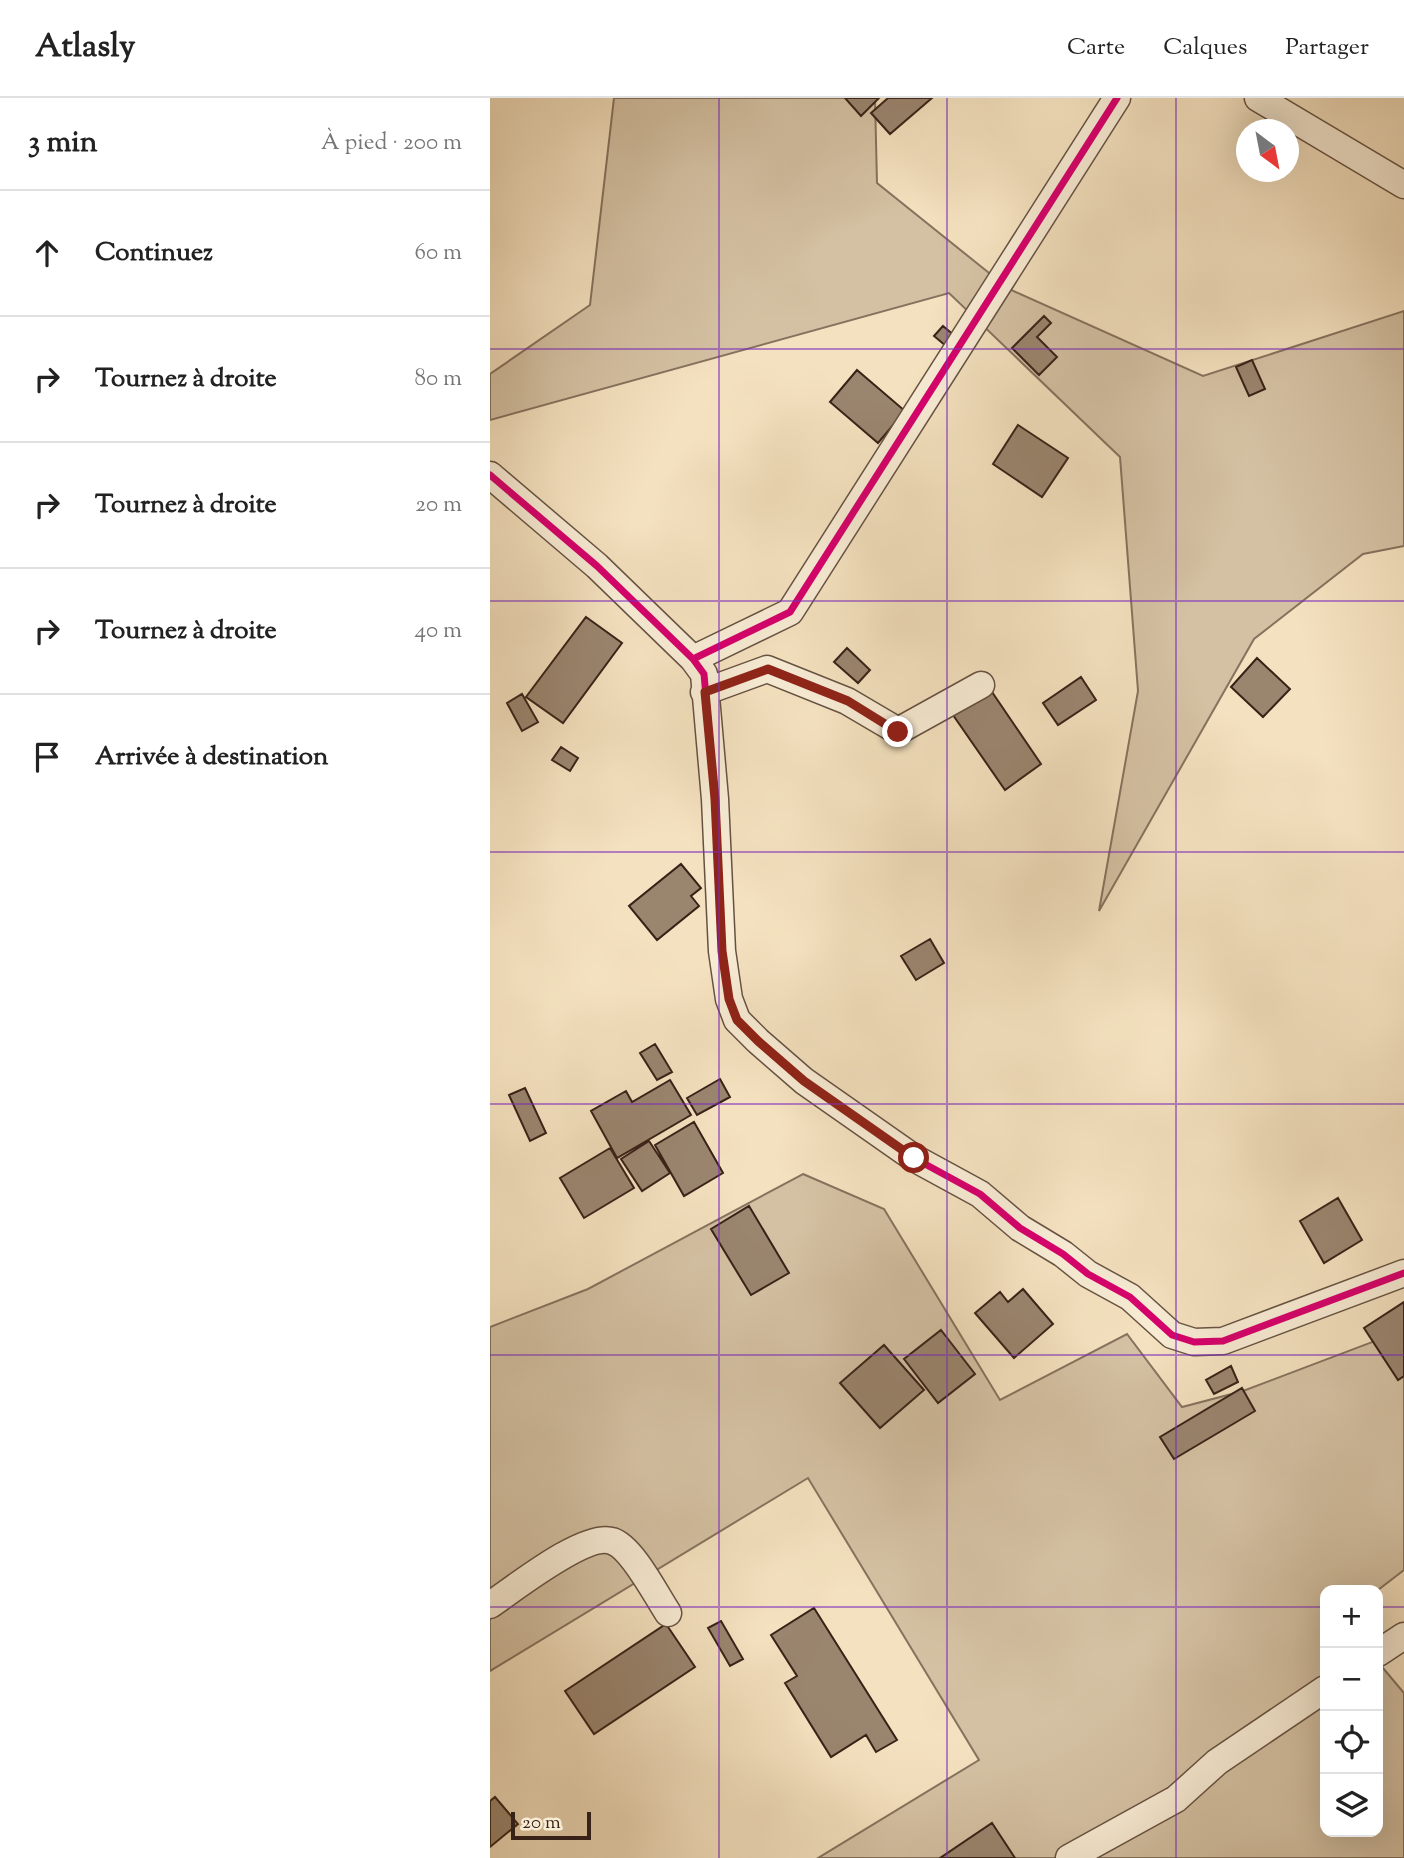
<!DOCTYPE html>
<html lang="fr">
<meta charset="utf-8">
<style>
:root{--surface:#fff;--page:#f2f2f2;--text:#222;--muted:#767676;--line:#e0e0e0}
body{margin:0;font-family:"Sorts Mill Goudy",serif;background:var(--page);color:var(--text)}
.controls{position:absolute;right:21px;bottom:21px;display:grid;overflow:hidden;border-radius:14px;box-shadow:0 7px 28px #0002}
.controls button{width:63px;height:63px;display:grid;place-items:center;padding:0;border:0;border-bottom:2px solid var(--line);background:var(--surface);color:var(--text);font:35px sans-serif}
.compass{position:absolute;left:746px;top:21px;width:63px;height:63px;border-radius:50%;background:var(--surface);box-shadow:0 7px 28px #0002;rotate:148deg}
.scale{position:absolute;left:21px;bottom:18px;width:80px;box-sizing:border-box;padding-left:7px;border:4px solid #382218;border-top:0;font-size:19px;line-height:24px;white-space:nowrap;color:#382218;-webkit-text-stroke:5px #f8ecd5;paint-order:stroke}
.stop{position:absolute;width:21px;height:21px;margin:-16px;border:5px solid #8f2418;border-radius:50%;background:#fff}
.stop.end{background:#8f2418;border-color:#fff;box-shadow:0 2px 7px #0008}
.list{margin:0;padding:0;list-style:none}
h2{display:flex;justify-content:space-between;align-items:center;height:91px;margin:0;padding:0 28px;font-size:30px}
h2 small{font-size:23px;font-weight:400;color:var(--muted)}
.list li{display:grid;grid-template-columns:46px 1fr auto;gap:21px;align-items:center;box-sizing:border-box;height:126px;padding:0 28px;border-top:2px solid var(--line)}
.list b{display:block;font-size:26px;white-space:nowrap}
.list em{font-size:23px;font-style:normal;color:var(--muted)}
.icon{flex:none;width:38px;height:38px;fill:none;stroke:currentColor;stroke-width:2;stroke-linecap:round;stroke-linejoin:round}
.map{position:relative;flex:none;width:914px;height:1760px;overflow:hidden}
header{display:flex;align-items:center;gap:42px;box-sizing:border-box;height:98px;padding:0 35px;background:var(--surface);border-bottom:2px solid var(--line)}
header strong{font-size:33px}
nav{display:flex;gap:38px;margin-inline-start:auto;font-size:24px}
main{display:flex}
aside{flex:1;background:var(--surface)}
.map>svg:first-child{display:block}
</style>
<header>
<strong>Atlasly</strong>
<nav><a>Carte</a><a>Calques</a><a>Partager</a></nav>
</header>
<main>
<aside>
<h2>3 min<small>À pied · 200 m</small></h2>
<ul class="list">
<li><svg class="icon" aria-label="ahead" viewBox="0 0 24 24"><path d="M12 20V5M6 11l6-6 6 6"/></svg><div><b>Continuez</b></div><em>60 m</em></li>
<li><svg class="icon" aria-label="right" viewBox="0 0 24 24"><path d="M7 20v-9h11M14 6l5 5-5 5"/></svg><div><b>Tournez à droite</b></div><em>80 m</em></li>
<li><svg class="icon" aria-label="right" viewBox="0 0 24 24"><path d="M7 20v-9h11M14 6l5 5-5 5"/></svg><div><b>Tournez à droite</b></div><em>20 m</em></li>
<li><svg class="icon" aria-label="right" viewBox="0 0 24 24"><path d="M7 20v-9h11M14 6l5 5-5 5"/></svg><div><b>Tournez à droite</b></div><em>40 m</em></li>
<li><svg class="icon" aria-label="arrive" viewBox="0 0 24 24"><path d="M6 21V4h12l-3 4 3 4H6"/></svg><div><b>Arrivée à destination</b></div></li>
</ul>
</aside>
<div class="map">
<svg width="914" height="1760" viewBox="0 0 914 1760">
<rect width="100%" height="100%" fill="#f4e1bf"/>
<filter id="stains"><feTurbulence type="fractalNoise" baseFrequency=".00286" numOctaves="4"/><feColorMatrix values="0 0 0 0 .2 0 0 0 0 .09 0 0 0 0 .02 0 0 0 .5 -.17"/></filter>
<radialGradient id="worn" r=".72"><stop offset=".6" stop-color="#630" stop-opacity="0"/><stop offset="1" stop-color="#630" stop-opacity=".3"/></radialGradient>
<path fill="#d4c1a3" stroke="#86725e" stroke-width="2" d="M124,0h261l2,85 132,106 194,87 201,-65v235l-41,8 -109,85 -155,272 39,-220 -18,-234 -171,-164 -459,127v-46l100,-69z
M313,1076l81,35 116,191 127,-66 55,73 61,-16 161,-61v240l-26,20h-53v242h53v-170l26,31v165h-586l161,-98 -171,-282 -318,193v-344l98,-38z"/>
<path fill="#9a856f" stroke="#382218" stroke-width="2" d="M355,0h34l-18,18z
M398,0h44l-42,36 -19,-21z
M554,218l7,7 -14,14 20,20 -18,18 -27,-27z
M453,228l18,15 -9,10 -18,-15z
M762,262l13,29 -16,7 -13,-29z
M367,272l48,41 -27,32 -48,-41z
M528,327l50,33 -26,39 -49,-33z
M96,519l36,26 -59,80 -37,-26z
M357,550l23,22 -12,13 -24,-21z
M767,560l33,31 -27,28 -32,-30z
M591,579l15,23 -38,25 -15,-22z
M500,591l51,75 -36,26 -52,-75z
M32,596l16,28 -16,9 -15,-28z
M71,649l17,11 -8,13 -18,-11z
M191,766l20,24 -10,8 8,10 -42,34 -28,-34z
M440,841l14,24 -28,17 -15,-24z
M165,946l17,28 -15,8 -17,-27z
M230,981l10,18 -33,18 -10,-17z
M180,982l21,35 -74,43 -26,-47 35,-20 6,11z
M35,990l21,45 -16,8 -21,-46z
M204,1024l29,51 -39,23 -29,-51z
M159,1043l21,32 -28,18 -21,-32z
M120,1050l24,40 -50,30 -24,-40z
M848,1100l24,42 -38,23 -24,-42z
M259,1108l40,67 -38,22 -40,-66z
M533,1191l30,35 -39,34 -39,-45 25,-21 8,10z
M914,1204v74l-6,4 -34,-52z
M451,1232l34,44 -37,29 -34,-44z
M394,1247l40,45 -44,38 -40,-45z
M741,1268l7,16 -24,12 -8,-14z
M752,1290l13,23 -81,48 -14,-22z
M324,1510l83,132 -21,12 -10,-17 -35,22 -46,-74 12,-7 -26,-41z
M231,1523l22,38 -13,7 -22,-38z
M176,1526l29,43 -101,67 -29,-43z
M5,1699l23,27 -28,23v-46z
M502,1725l23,35h-75z"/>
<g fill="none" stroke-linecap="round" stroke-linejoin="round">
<g stroke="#675242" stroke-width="29">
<path id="minor" d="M768,0l146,87
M0,377l107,91 96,93 11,15 11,125 7,152 7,48 8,21 21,21 46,40 110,77 66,36 40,34 43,26 25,20 42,23 42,38 22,7 29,-1 181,-68
M203,561l97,-47 327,-514
M214,594l63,-23 80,32 51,30 83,-46
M0,1507c24,-16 95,-73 122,-64 20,6 44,54 56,72
M888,1555l26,-17
M579,1760l107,-59 41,-37 108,-73"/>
</g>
<use href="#minor" stroke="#f8ecd5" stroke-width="26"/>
<g stroke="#f8ecd5" stroke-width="11">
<path id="cycleway" d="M0,377l107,91 96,93 11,15 11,125 7,152 7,48 8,21 21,21 46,40 110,77 66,36 40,34 43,26 25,20 42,23 42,38 22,7 29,-1 181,-68
M203,561l97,-47 327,-514"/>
</g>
<use href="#cycleway" stroke="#d6006c" stroke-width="7"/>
</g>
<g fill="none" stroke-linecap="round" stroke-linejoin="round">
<path stroke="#8f2418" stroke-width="9" d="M408,634l-50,-31 -80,-32 -63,23 10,107 7,152 7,48 8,21 21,21 46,40 110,77"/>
</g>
<path fill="none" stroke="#7b2cbf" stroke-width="2" stroke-opacity="0.55" d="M229,0v1760M457,0v1760M686,0v1760M0,251h914M0,503h914M0,754h914M0,1006h914M0,1257h914M0,1509h835M888,1509h26"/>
<rect width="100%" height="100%" filter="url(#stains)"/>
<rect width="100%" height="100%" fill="url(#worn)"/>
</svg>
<div class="controls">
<button>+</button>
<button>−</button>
<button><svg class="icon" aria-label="locate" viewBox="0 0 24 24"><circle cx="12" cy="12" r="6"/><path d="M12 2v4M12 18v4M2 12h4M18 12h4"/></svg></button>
<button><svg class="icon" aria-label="layers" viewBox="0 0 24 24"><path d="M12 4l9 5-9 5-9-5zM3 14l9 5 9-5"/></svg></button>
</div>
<svg class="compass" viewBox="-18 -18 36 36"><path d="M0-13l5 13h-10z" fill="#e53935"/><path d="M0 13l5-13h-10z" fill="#767676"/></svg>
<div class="scale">20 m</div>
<div class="stop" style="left:424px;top:1060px"></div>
<div class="stop end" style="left:408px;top:634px"></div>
</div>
</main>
